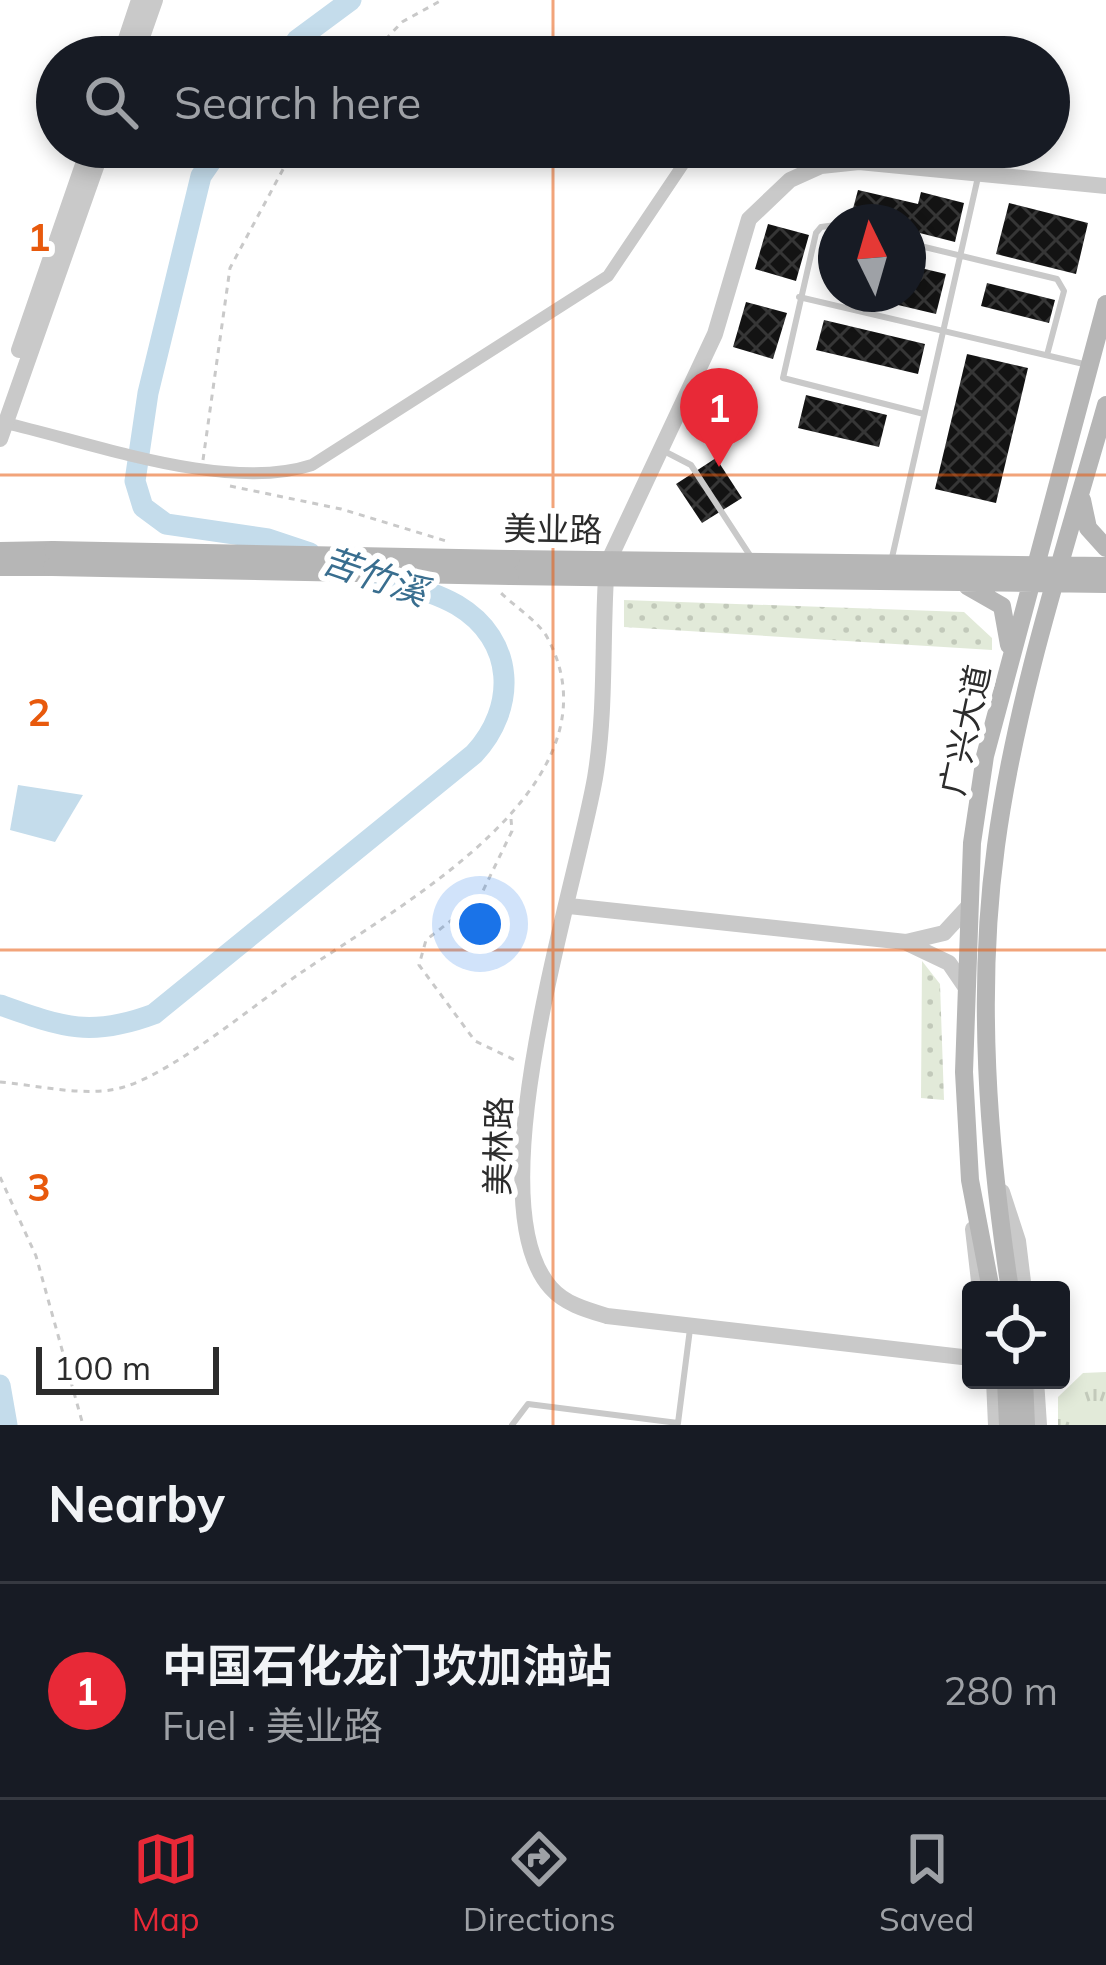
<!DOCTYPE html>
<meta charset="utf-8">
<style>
:root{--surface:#171b24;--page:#20242c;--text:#f1f3f6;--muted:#9ea1a6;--line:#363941;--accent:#e82937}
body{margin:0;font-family:Mulish,"Noto Sans SC",sans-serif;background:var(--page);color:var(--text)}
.controls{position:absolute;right:36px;bottom:36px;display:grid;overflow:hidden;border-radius:12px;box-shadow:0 6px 18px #0003}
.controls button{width:108px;height:108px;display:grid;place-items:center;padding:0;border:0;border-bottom:3px solid var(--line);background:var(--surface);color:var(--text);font:60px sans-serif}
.compass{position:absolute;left:818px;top:204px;width:108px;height:108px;border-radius:50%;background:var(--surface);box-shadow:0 6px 18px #0003;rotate:355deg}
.scale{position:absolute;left:36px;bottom:30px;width:183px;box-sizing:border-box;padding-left:12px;border:6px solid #2c2c2c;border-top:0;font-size:33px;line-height:42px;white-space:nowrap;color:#2c2c2c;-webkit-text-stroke:9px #fff;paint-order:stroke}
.you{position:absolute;left:480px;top:924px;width:42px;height:42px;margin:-30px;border:9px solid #fff;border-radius:50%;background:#1a73e8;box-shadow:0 0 0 18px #1a73e833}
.badge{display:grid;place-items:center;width:78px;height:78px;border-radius:50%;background:var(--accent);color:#fff;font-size:39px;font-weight:700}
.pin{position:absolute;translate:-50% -99px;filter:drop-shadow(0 3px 6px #0008)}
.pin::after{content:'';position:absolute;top:63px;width:42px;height:36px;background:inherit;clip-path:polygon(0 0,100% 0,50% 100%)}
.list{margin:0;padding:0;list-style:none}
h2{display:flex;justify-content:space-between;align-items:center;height:156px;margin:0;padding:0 48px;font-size:51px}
h2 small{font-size:39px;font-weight:400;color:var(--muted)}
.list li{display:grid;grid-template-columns:78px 1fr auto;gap:36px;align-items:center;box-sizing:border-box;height:216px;padding:0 48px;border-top:3px solid var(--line)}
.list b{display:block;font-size:45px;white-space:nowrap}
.list p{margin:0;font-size:39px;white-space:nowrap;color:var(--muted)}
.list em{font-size:39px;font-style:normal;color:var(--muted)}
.icon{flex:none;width:66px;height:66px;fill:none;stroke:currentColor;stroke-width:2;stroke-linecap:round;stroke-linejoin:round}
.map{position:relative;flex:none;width:1106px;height:1425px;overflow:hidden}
.search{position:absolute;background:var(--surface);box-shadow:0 6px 18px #0003;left:36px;right:36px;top:36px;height:132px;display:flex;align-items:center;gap:30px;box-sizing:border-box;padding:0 42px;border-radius:66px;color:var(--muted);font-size:45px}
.sheet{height:372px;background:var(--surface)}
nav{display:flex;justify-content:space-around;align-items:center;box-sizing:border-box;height:168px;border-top:3px solid var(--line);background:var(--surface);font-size:33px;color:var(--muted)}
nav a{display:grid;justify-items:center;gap:6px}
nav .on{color:var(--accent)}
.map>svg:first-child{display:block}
</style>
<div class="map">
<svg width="1106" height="1425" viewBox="0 0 1106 1425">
<defs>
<pattern id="grass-dots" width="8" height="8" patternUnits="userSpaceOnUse" patternTransform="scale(3)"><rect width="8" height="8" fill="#e2ead9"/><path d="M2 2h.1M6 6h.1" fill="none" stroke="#c2c9ba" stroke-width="1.8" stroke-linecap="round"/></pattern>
<pattern id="park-tufts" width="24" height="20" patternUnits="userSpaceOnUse" patternTransform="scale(3)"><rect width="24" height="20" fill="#e2ead9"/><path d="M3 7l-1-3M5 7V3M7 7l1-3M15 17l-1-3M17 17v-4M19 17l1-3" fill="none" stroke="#c2c9ba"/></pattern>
<pattern id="building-cross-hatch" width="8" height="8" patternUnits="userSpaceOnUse" patternTransform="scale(3)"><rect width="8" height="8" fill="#131313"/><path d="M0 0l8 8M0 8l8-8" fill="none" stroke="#363636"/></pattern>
</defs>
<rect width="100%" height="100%" fill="#fff"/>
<path fill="url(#grass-dots)" d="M624,600l340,12 28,26v12l-368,-23z
M922,961l18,23 4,116 -23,-2z"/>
<path fill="url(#park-tufts)" d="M1106,1372v53h-48v-28l25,-24z"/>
<path fill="#c4dceb" d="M18,785l65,10 -28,47 -45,-12z"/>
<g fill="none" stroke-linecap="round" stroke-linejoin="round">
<path stroke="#c4dceb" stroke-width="21" d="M285,57l12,-17 54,-40
M221,147l-20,29 -53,217 -13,88 8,26 23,17 102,15 42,14
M0,1005c62,22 90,33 154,9l320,-260c43,-46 42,-114 -17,-149 -26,-15 -61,-22 -89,-32
M0,1385l7,40"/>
</g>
<path fill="url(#building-cross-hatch)" d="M858,190l60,14 3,-12 43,11 -9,39 -47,-12v-8l-57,-6z
M1009,203l79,20 -12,51 -80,-20z
M768,224l41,11 -13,46 -41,-12z
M908,265l38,9 -10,40 -76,-18 48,-2z
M987,283l68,17 -6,23 -68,-17z
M746,302l41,11 -14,46 -40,-12z
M824,320l101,24 -7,30 -102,-24z
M967,354l61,14 -32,135 -61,-14z
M806,395l81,20 -8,32 -81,-19z
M716,458l26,40 -40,25 -26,-39z"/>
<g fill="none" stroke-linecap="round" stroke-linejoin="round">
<path stroke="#c9c9c9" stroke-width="3" stroke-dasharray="6 6" stroke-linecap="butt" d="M369,57l33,-35 40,-22
M203,460l27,-192 65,-121
M230,486l111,23 105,32
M511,819l1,12 -33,68 -53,41 -7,25 56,76 44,21
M0,1082c37,3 91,17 127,4 51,-17 128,-82 175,-114 95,-65 325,-188 245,-335 -9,-16 -33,-31 -46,-44
M0,1177l36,79 47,169"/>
<path stroke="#c9c9c9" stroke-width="6" d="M836,225l-15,2 -5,6 -33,145 141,36
M908,243l149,36 7,12 -17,64
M799,297l289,68
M662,450l29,15 60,92
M891,562l87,-385
M678,1423l12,-94
M512,1425l16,-21 150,19"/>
<path stroke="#c9c9c9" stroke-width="12" d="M5,423c88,20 222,70 307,42l296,-189 76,-113 3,-16"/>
<path stroke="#c9c9c9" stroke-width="16" d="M120,57l19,-57
M135,57l20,-57
M19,350l70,-203
M0,439l103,-292
M609,560l106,-226 34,-115 41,-39 31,-14 38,-4 247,24
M606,577c-4,67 0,135 -11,201 -19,109 -122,423 -44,510 14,16 36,22 56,28l364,42
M569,906l337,36 38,-9 23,-25
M907,943l42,20 15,22
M1002,1192l16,49 6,49
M973,1229l7,61
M994,1380l2,45
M1036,1380l3,45"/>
<path stroke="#b6b6b6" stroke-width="18" d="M1082,500l6,28 18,20
M0,551l53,-1
M511,559l595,7
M0,567h52
M510,576l596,8
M967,586l35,20 7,39
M991,1290l-21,-110 -6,-108 8,-229 13,-87 121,-452
M1010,1290c-22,-145 -34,-298 -14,-444 20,-149 69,-297 110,-441
M1006,1380l2,45
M1024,1380l2,45"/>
<path stroke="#b6b6b6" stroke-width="18" d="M53,550l458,9
M52,567l458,9"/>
</g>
<path fill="none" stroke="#e8590c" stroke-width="3" stroke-opacity="0.55" d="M553,0v57M553,147v1278M0,475h1106M0,950h1106"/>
<g text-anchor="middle" stroke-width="12" stroke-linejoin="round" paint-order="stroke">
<g font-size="33" fill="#2c2c2c" stroke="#fff">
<text transform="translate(553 529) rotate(1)" y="12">美业路</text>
<text transform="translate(965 730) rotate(-78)" y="12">广兴大道</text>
<text transform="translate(498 1146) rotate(-89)" y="12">美林路</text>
</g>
<g font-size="36" font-style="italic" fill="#396e8f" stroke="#fff">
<text transform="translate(375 576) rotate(19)" y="13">苦竹溪</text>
</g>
</g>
<g font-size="39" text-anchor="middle" font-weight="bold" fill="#e8590c" stroke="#fff" stroke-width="12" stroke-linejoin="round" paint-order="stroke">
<text x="39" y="251">1</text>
<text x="39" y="726">2</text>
<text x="39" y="1201">3</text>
</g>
</svg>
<div class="controls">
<button><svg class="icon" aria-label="locate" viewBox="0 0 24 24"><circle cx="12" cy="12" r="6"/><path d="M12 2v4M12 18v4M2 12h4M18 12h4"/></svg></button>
</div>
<svg class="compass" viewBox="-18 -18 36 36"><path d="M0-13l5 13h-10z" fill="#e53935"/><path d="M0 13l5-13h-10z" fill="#9ea1a6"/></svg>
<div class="scale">100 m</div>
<div class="you"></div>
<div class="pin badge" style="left:719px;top:467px">1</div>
<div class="search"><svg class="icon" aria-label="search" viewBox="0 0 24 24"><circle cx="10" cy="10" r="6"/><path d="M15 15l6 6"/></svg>Search here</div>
</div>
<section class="sheet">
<h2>Nearby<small></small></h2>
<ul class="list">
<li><span class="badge">1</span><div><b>中国石化龙门坎加油站</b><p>Fuel · 美业路</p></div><em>280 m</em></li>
</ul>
</section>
<nav>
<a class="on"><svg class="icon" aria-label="map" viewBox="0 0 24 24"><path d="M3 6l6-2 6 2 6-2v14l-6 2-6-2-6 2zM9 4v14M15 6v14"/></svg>Map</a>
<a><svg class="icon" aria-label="directions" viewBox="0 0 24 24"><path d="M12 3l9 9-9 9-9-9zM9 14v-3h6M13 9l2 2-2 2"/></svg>Directions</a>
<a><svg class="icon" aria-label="saved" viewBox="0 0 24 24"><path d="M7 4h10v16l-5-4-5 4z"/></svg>Saved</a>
</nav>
